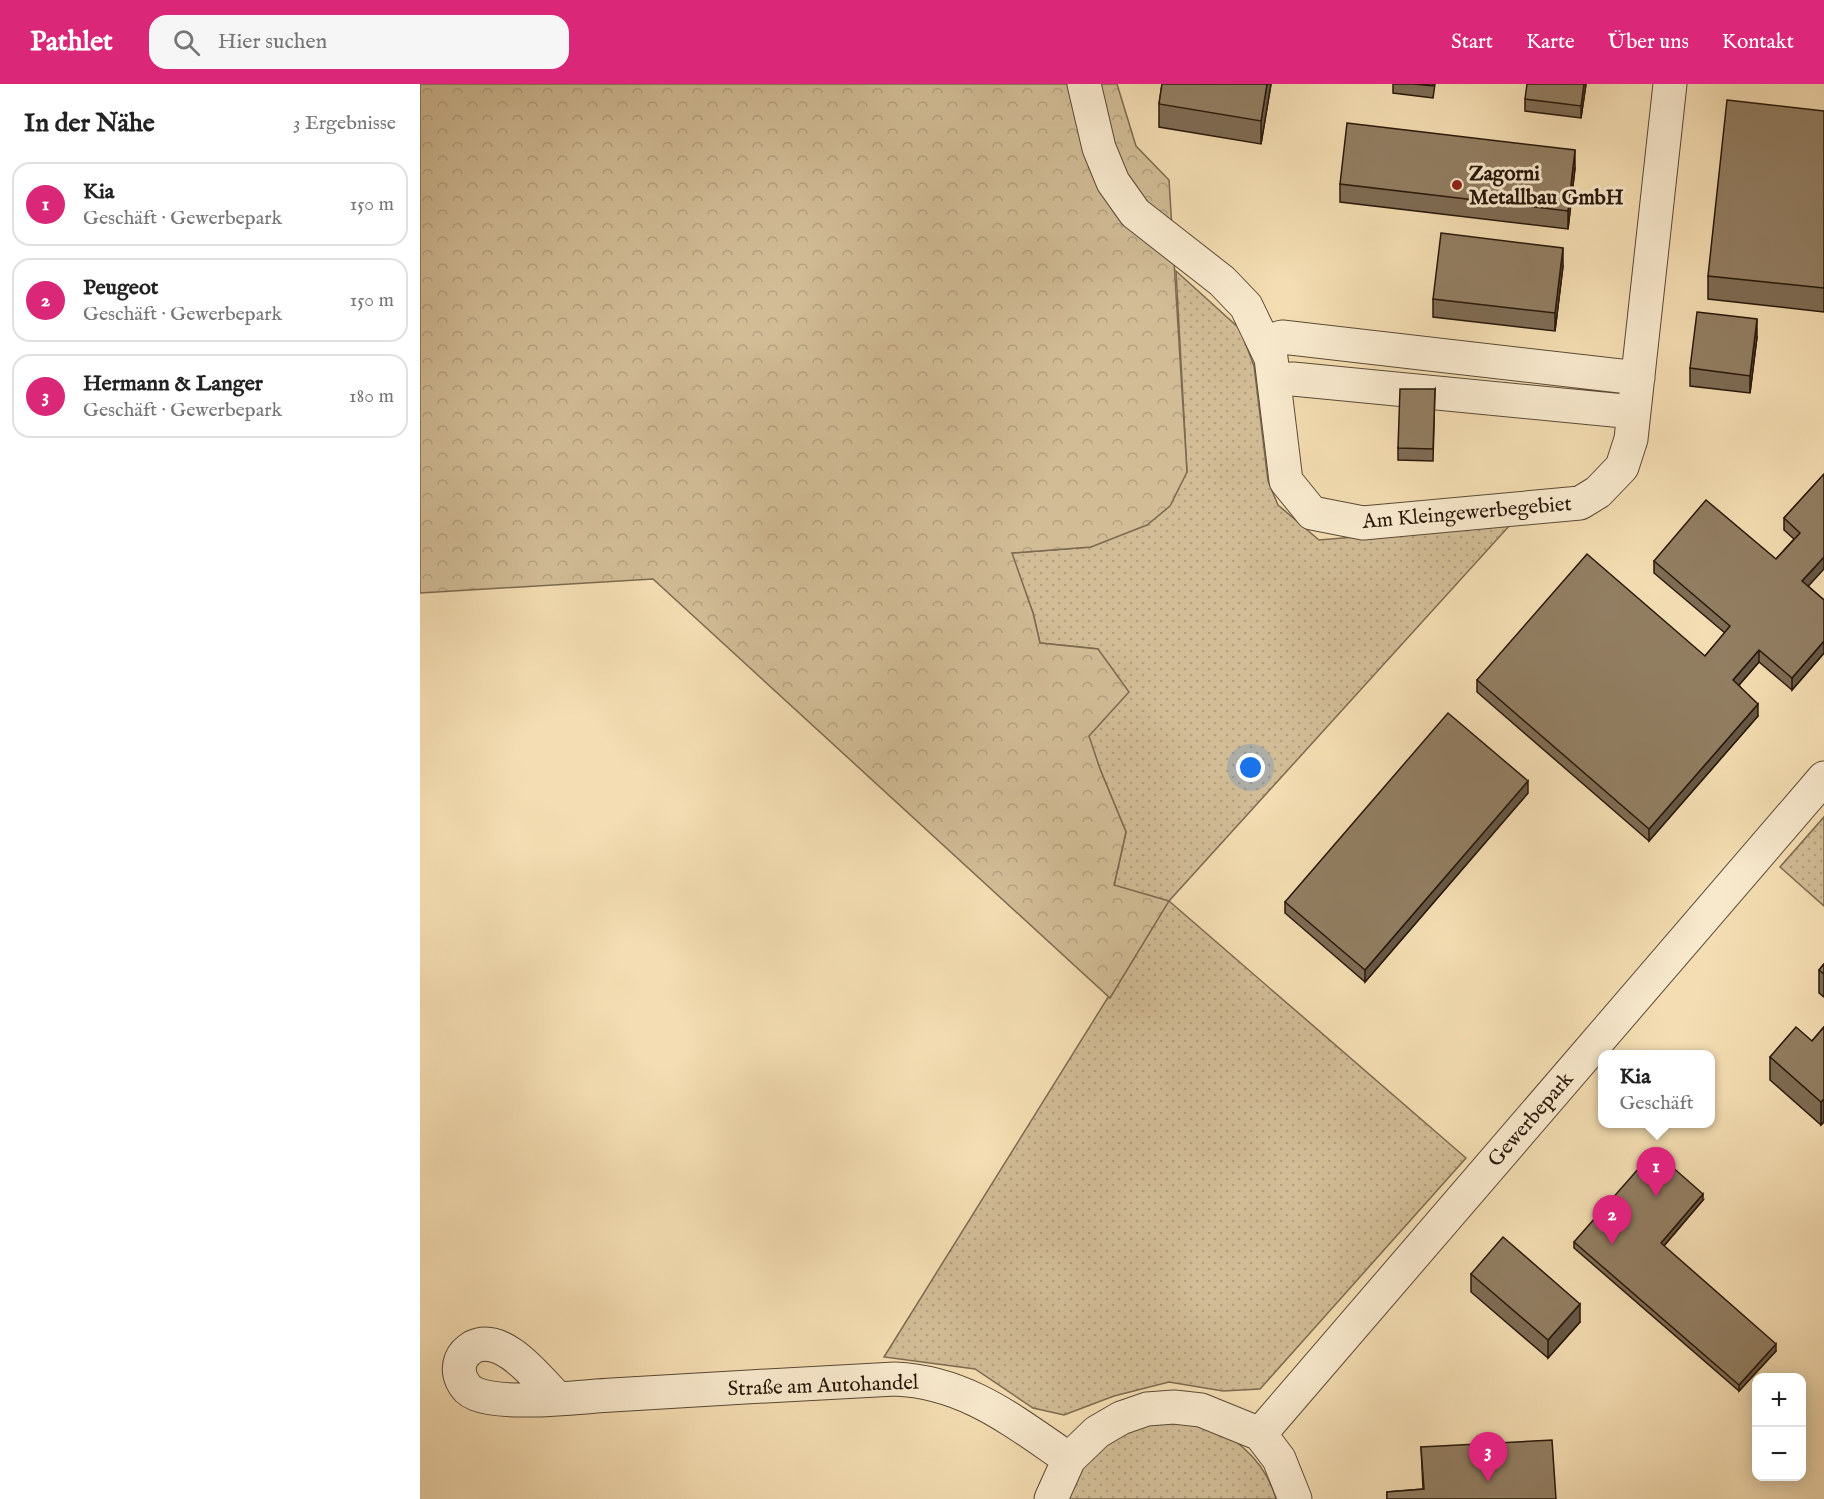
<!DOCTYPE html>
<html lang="de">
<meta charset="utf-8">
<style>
:root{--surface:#fff;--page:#f6f6f6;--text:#222;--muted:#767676;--line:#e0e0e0;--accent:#db2777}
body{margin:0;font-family:"IM FELL English",serif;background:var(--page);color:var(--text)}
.controls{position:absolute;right:18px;bottom:18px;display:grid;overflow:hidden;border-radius:12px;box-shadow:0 3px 15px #0003}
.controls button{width:54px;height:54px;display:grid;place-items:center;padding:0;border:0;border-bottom:2px solid var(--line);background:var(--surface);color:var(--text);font:30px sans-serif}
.you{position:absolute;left:831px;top:684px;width:21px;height:21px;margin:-15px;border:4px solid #fff;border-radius:50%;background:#1a73e8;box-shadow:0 0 0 9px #1a73e833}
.badge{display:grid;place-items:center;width:39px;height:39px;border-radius:50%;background:var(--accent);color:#fff;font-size:20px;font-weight:700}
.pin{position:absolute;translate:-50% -50px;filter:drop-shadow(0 2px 3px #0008)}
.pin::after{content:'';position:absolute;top:32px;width:21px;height:18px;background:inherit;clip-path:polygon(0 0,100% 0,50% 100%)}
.popup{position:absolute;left:1178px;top:966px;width:117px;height:78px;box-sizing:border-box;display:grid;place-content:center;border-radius:12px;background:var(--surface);filter:drop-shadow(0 2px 4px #0005);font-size:20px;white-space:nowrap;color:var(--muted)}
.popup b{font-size:22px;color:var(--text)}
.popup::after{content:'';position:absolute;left:50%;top:100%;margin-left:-12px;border:12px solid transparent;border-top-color:var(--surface)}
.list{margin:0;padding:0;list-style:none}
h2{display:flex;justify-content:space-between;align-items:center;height:78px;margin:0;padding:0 24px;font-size:26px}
h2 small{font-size:20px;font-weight:400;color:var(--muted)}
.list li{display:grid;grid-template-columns:39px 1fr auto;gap:18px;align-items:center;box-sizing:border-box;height:84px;margin:0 12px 12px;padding:0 12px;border:2px solid var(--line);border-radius:18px}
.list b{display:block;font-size:22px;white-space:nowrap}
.list p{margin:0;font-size:20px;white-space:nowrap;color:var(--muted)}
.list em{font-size:20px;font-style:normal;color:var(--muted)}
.icon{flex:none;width:33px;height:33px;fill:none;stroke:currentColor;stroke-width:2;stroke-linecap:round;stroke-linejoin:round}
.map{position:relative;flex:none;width:1404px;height:1415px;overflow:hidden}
header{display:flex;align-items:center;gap:36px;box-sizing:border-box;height:84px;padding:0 30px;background:var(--accent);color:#fff}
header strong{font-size:28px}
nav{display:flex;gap:33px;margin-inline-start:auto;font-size:21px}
.search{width:420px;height:54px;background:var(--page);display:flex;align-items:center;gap:15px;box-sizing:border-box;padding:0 21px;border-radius:18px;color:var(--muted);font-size:22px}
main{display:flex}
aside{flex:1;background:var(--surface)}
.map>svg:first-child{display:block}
</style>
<header>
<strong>Pathlet</strong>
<div class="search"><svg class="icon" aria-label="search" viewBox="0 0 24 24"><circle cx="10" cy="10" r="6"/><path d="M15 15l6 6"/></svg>Hier suchen</div>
<nav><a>Start</a><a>Karte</a><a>Über uns</a><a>Kontakt</a></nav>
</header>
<main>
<aside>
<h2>In der Nähe<small>3 Ergebnisse</small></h2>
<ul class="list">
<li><span class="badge">1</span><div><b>Kia</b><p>Geschäft · Gewerbepark</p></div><em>150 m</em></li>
<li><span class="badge">2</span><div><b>Peugeot</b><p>Geschäft · Gewerbepark</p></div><em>150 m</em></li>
<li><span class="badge">3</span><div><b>Hermann &amp; Langer</b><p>Geschäft · Gewerbepark</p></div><em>180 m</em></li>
</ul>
</aside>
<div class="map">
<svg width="1404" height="1415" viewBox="0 0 1404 1415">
<defs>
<pattern id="grass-dots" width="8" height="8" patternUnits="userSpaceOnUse" patternTransform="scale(1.5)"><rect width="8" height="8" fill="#d1bc96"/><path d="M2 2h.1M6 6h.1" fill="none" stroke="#b3a180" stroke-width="1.8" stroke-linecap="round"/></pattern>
<pattern id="forest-crowns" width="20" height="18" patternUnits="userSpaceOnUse" patternTransform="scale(1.5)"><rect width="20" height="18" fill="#d1bc96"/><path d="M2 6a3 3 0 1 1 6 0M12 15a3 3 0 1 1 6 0" fill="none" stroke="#b3a180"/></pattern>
</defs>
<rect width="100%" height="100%" fill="#f4ddb2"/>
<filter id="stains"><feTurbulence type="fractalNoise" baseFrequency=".00333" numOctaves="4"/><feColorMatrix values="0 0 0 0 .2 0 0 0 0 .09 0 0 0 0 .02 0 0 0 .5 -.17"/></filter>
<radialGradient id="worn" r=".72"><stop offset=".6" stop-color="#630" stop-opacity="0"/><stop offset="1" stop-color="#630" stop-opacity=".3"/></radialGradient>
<path fill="url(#grass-dots)" stroke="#7c6a50" stroke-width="1.5" d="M756,187l64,58 14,37 14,115 10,24 41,35 192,-16 -342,377 297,257 -206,231 -37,2 -54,-9 -55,14 -50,19 -31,-7 -58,-39 -91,-12 284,-456 -54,-15 12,-54 -26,-63 -12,-33 10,-87 -58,-6 -7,-30 -22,-60 80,-6 96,-75z
M1404,733v89l-44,-39z
M730,1337c12,0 25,-2 37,0 41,6 78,38 89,78h-211l21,-42 29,-23z"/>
<path fill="url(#forest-crowns)" stroke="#7c6a50" stroke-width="1.5" d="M0,0h697l19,62 33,34 18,292 -17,34 -23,19 -56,22 -79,6 21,60 7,30 58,6 31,43 -40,44 11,33 26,63 -12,53 55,16 -59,97 -457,-419 -233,14z"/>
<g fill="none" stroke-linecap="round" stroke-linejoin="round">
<g stroke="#5b4935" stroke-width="35">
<path id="minor" d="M664,0l15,64 14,34 22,31 87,68 24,25 25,52 15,123 26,32 51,10 217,-20 18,-11 24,-25 9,-28 39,-355
M844,258l18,-5 356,41
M854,296l19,-1 341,33
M137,1314c-19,-19 -54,-66 -84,-51 -5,3 -10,8 -12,13 -5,13 2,29 15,34 30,12 101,3 136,1 94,-6 189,-11 283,-16 71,3 118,42 174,80
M840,1350l564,-656
M631,1415l18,-40 28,-27 24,-14 26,-9 27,-2 27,3 59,24 19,25 16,40"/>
</g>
<use href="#minor" stroke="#f8e9cd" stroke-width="33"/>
</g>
<path fill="#7e6c54" stroke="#28180b" stroke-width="1.5" d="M742,0h109l-10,60 -102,-17v-23z
M973,0h42l-2,14 -40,-5z
M1166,0l-5,34 -56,-7v-12z
M1404,27v201l-116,-13v-23z
M1155,84l-7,61 -228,-27v-18z
M1143,182l-8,65 -122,-14v-18z
M1337,253l-7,56 -60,-7v-18z
M1015,305l-2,72 -35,-1v-12z
M1404,390l-16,112 16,14v53l-32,37 -33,-28 -20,23 19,31 -109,125 -172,-149v-12l228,-24 20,-23 -71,-60v-12l122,-2 18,-20 -10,-9v-12z
M1108,709l-163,189 -80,-69v-11z
M1404,880v33l-5,-4v-23z
M1404,943v95l-3,3 -51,-45v-23l42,-16z
M1283,1116l-39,46 112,105 -37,40 -165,-143v-6z
M1051,1190l109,48 -32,36 -77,-66z
M1001,1363l135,52h-169v-7l36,-3z"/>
<path fill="#665845" stroke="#28180b" stroke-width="1.5" d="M847,0h4l-10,60v-23z
M1164,0h2l-5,34v-12z
M1155,66v18l-7,61v-18z
M1143,164v18l-8,65v-18z
M1337,235v18l-7,56v-17z
M1404,473v12l-22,24v-12z
M1404,557v12l-32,37v-12z
M1339,566v12l-26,30v-12z
M1338,620v12l-109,125v-12z
M1108,697v12l-163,189v-12z
M1404,1015v23l-3,3v-23z
M1283,1110v6l-42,49v-6z
M1160,1220v18l-32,36v-18z
M1356,1260v7l-37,40v-6z"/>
<path fill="#927e62" stroke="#28180b" stroke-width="1.5" d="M742,0h105l-6,37 -102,-17z
M994,0h19v2z
M1107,0h57l-3,22 -56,-7z
M1307,16l97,11v177l-116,-12z
M927,39l228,27 -7,61 -228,-27z
M1021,149l122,15 -8,65 -122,-14z
M1277,228l60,7 -7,57 -60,-8z
M980,305h35l-2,60 -35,-1z
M1404,390v83l-22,24 22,19v41l-32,37 -33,-28 -26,30 25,24 -109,125 -172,-149 110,-126 118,102 25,-30 -76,-65 52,-61 70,59 24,-26 -16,-15z
M1028,629l80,68 -163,189 -80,-68z
M1404,880v10l-5,-4z
M1376,943l16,14 12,-14v72l-3,3 -51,-45z
M1234,1067l49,43 -42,49 115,101 -37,41 -165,-143z
M1083,1153l77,67 -32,36 -77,-66z
M1132,1356l4,59h-169v-7l37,-3 -3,-42z"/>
<circle fill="#8f2418" stroke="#f8e9cd" stroke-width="2" cx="1037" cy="101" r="6"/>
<g text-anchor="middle" stroke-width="6" stroke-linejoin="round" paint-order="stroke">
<g font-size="21" font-weight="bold" fill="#28180b" stroke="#f8e9cd" text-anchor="start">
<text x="1049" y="96">Zagorni<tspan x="1049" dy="24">Metallbau GmbH</tspan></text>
</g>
<g font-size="21" fill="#28180b" stroke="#f8e9cd">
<text transform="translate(1047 428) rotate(-5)" y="7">Am Kleingewerbegebiet</text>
<text transform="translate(1110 1035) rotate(-49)" y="7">Gewerbepark</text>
<text transform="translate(403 1301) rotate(-2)" y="7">Straße am Autohandel</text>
</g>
</g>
<rect width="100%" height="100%" filter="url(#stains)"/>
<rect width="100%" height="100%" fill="url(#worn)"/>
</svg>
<div class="controls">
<button>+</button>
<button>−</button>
</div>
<div class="you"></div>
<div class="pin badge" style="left:1236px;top:1113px">1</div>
<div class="popup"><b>Kia</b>Geschäft</div>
<div class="pin badge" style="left:1192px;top:1161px">2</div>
<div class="pin badge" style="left:1068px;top:1398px">3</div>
</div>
</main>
